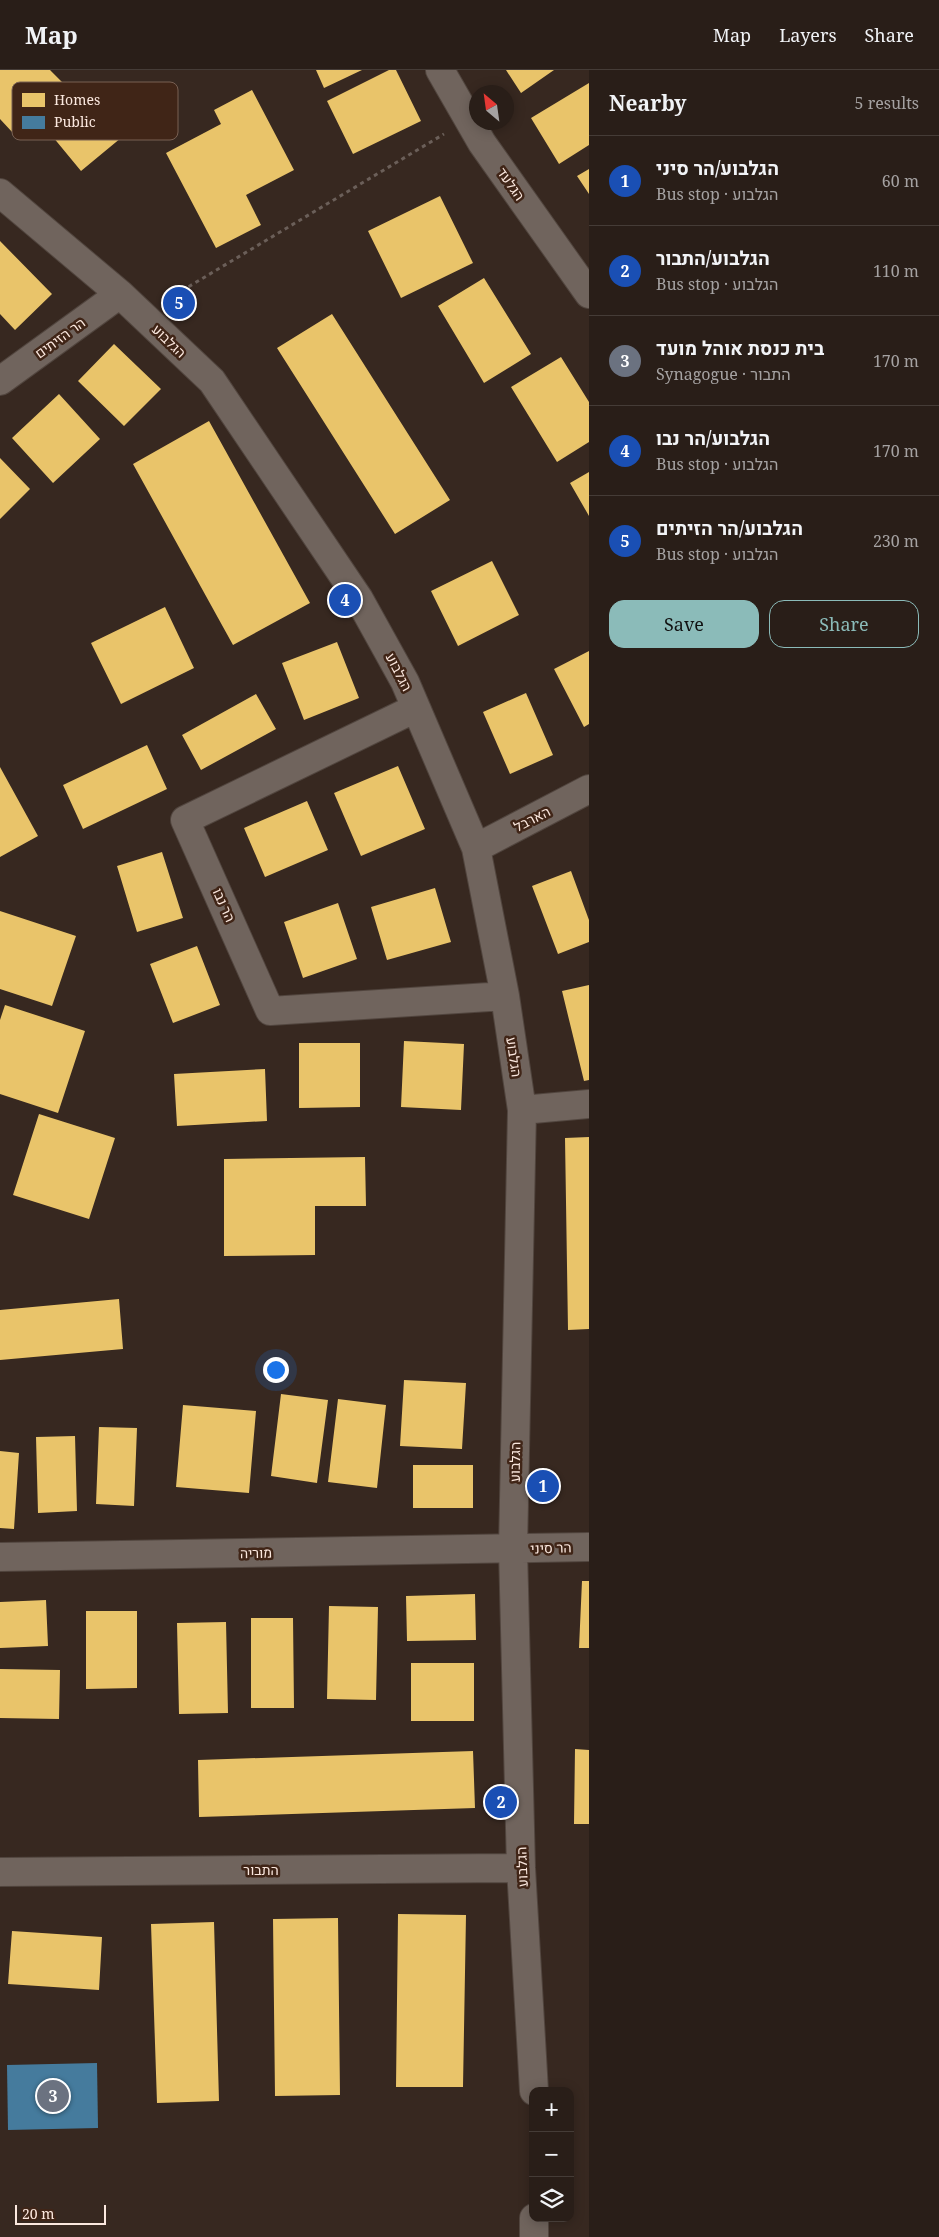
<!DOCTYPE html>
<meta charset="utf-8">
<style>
:root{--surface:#291e18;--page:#352b25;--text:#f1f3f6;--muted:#a5a2a2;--line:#453c37;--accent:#8bbbb9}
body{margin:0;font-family:"Noto Serif",Heebo,serif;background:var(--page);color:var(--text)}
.controls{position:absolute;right:15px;bottom:15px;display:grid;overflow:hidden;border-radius:10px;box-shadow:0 2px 12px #0003}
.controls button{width:45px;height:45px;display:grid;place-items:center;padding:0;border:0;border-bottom:1px solid var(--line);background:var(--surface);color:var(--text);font:25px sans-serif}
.compass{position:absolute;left:469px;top:15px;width:45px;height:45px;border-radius:50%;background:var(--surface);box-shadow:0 2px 12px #0003;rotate:331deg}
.scale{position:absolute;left:15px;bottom:12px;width:91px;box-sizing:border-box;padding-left:5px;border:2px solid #fbe8df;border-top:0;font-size:14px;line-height:18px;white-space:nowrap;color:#fbe8df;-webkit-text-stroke:4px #402517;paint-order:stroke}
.you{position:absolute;left:275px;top:1299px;width:18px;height:18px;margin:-12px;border:4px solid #fff;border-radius:50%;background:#1a73e8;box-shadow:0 0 0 8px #1a73e833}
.badge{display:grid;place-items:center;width:32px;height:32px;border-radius:50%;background:var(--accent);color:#fff;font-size:16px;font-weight:700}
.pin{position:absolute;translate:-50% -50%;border:2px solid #fff;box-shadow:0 1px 5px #0006}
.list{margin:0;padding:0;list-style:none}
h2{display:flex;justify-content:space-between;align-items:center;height:65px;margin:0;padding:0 20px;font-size:21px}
h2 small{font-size:16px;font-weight:400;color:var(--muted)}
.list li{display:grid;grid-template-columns:32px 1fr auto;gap:15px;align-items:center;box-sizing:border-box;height:90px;padding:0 20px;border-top:1px solid var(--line)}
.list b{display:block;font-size:19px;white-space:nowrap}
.list p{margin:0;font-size:16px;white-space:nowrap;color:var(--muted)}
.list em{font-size:16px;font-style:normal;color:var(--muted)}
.actions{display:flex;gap:10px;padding:15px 20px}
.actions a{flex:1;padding:11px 0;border:1px solid var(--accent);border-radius:15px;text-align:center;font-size:18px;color:var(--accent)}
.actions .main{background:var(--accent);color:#111}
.icon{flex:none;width:28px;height:28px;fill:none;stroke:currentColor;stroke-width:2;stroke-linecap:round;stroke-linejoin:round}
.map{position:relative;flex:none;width:589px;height:2167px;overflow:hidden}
header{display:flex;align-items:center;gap:30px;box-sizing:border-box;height:70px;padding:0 25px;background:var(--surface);border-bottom:1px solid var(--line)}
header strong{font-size:24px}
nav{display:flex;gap:28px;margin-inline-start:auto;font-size:18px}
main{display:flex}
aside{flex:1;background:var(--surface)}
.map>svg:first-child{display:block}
</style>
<header>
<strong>Map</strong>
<nav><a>Map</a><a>Layers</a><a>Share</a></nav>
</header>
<main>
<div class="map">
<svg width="589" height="2167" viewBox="0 0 589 2167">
<rect width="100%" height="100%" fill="#372820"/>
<path fill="#e9c46a" d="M0,0h50l14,14 -51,49 -13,-14z
M316,0h46l-38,18z
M389,0h7l25,51 -68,33 -26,-53z
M506,0h48l-33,23z
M589,13v62l-30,19 -28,-46z
M101,18l32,40 -52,43 -33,-40z
M252,20l42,80 -48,25 15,30 -45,23 -50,-95 55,-29 -7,-14z
M589,99v25l-12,-18z
M440,126l33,67 -72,35 -33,-67z
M0,171l52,53 -37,36 -15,-16z
M484,208l47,76 -47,29 -46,-77z
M332,244l118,186 -55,34 -118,-186z
M114,274l47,45 -37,37 -46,-45z
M561,287l28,45v40l-32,20 -46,-75z
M59,324l41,45 -47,44 -41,-45z
M209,351l101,182 -77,42 -100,-181z
M0,388l30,31 -30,30z
M589,402v44l-19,-33z
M492,491l27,54 -61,31 -27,-55z
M165,537l29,61 -73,36 -30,-61z
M337,572l22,56 -55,22 -22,-57z
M589,581v73l-5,3 -30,-58z
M526,623l27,62 -43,19 -27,-62z
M256,624l20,35 -75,41 -19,-35z
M147,675l20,44 -84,40 -20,-44z
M398,696l27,63 -64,27 -27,-63z
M0,697l38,69 -38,21z
M307,731l21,49 -63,27 -21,-49z
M162,782l21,66 -46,14 -20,-66z
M571,801l18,49v22l-31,12 -26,-68z
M435,818l16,54 -64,18 -16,-53z
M338,833l19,56 -54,19 -19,-56z
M0,841l76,25 -24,70 -52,-17z
M197,876l23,59 -47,18 -23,-59z
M589,915v95l-5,1 -22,-90z
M5,935l80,26 -27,82 -58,-19v-74z
M404,971l60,3 -3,66 -60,-3z
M299,973h61v64l-61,1z
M265,999l2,52 -90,5 -3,-52z
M39,1044l76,24 -26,81 -76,-24z
M589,1067v192l-21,1 -3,-192z
M365,1087l1,49h-51v49l-91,1v-97z
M119,1229l4,50 -123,11v-50z
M404,1310l62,3 -4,66 -62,-3z
M281,1324l47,6 -11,83 -46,-7z
M338,1329l48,6 -9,83 -49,-6z
M183,1335l73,6 -7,82 -73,-6z
M99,1357l38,1 -3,78 -38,-2z
M75,1366l2,75 -39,2 -2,-76z
M0,1381l19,2 -5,76 -14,-1z
M413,1395h60v43h-60z
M582,1511h7v67h-10z
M475,1524l1,46 -69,1 -1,-45z
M46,1530l2,46 -48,2v-46z
M329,1536l49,1 -2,93 -49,-1z
M86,1541h51v77l-51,1z
M251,1548h42l1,90h-43z
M226,1552l2,91 -49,1 -2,-91z
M411,1593h63v58h-63z
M0,1599l60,1 -1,49 -59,-1z
M575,1679l14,1v74h-15z
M473,1681l2,57 -276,9 -1,-57z
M398,1844l68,1 -3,172h-67z
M338,1848l2,177 -65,1 -2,-177z
M214,1852l5,179 -62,2 -6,-179z
M12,1861l90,6 -3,53 -91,-6z"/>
<path fill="#457b9d" d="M97,1993l1,65 -90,2 -1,-65z"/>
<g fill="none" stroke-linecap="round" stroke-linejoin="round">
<g stroke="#51453e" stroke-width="30">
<path id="street" d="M440,0l42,73 107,151
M0,123l120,101 92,87 147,218 46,83 71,166 29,148 17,114 -9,439 8,319 13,223
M0,311l120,-87
M416,638l-231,112 85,191 235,-15
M476,778l113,-59
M522,1040l67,-6
M0,1487l589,-10
M0,1802l521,-4
M534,2167v-19"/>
</g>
<path stroke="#6b5f59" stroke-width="3" stroke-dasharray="4 4" stroke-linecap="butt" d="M168,229l276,-165"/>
<use href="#street" stroke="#70645d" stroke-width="28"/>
</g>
<g text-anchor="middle" stroke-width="5" stroke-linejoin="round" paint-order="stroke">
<g font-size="14" fill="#fbe8df" stroke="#402517">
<text transform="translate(511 114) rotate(55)" y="5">הגלעד</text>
<text transform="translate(60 268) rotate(-36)" y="5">הר הזיתים</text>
<text transform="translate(169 271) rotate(44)" y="5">הגלבוע</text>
<text transform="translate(399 602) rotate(63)" y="5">הגלבוע</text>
<text transform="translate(532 749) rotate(-27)" y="5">הארבל</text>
<text transform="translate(224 835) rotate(66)" y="5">הר נבו</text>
<text transform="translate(514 987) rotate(82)" y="5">הגלבוע</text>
<text transform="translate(515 1392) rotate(-89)" y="5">הגלבוע</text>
<text transform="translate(551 1478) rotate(-2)" y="5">הר סיני</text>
<text transform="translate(256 1483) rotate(-1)" y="5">מוריה</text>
<text transform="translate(522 1797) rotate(-92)" y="5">הגלבוע</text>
<text x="261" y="1805">התבור</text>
</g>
</g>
<rect x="12" y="12" width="166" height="58" rx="8" fill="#402517" stroke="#786053" stroke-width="1"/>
<rect x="22" y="23" width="23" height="14" fill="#e9c46a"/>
<rect x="22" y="46" width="23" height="13" fill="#457b9d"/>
<g font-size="14" fill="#fbe8df">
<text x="54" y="35">Homes</text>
<text x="54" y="57">Public</text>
</g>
</svg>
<div class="controls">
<button>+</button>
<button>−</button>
<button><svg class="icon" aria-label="layers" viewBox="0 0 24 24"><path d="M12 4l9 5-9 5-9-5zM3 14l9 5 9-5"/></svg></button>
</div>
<svg class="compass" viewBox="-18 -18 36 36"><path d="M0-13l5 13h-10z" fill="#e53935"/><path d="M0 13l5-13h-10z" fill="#a5a2a2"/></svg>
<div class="scale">20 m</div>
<div class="you"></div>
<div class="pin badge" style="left:543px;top:1416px;background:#1a4fb4">1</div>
<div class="pin badge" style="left:501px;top:1732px;background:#1a4fb4">2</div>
<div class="pin badge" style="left:53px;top:2026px;background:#6b7280">3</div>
<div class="pin badge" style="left:345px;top:530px;background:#1a4fb4">4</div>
<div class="pin badge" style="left:179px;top:233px;background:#1a4fb4">5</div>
</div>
<aside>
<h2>Nearby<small>5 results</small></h2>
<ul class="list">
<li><span class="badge" style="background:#1a4fb4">1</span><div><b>הגלבוע/הר סיני</b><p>Bus stop · הגלבוע</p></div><em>60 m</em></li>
<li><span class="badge" style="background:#1a4fb4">2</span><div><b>הגלבוע/התבור</b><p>Bus stop · הגלבוע</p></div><em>110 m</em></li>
<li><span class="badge" style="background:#6b7280">3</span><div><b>בית כנסת אוהל מועד</b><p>Synagogue · התבור</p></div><em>170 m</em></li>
<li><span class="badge" style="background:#1a4fb4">4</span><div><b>הגלבוע/הר נבו</b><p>Bus stop · הגלבוע</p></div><em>170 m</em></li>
<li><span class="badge" style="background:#1a4fb4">5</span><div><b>הגלבוע/הר הזיתים</b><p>Bus stop · הגלבוע</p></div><em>230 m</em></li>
</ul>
<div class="actions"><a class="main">Save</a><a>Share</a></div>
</aside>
</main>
